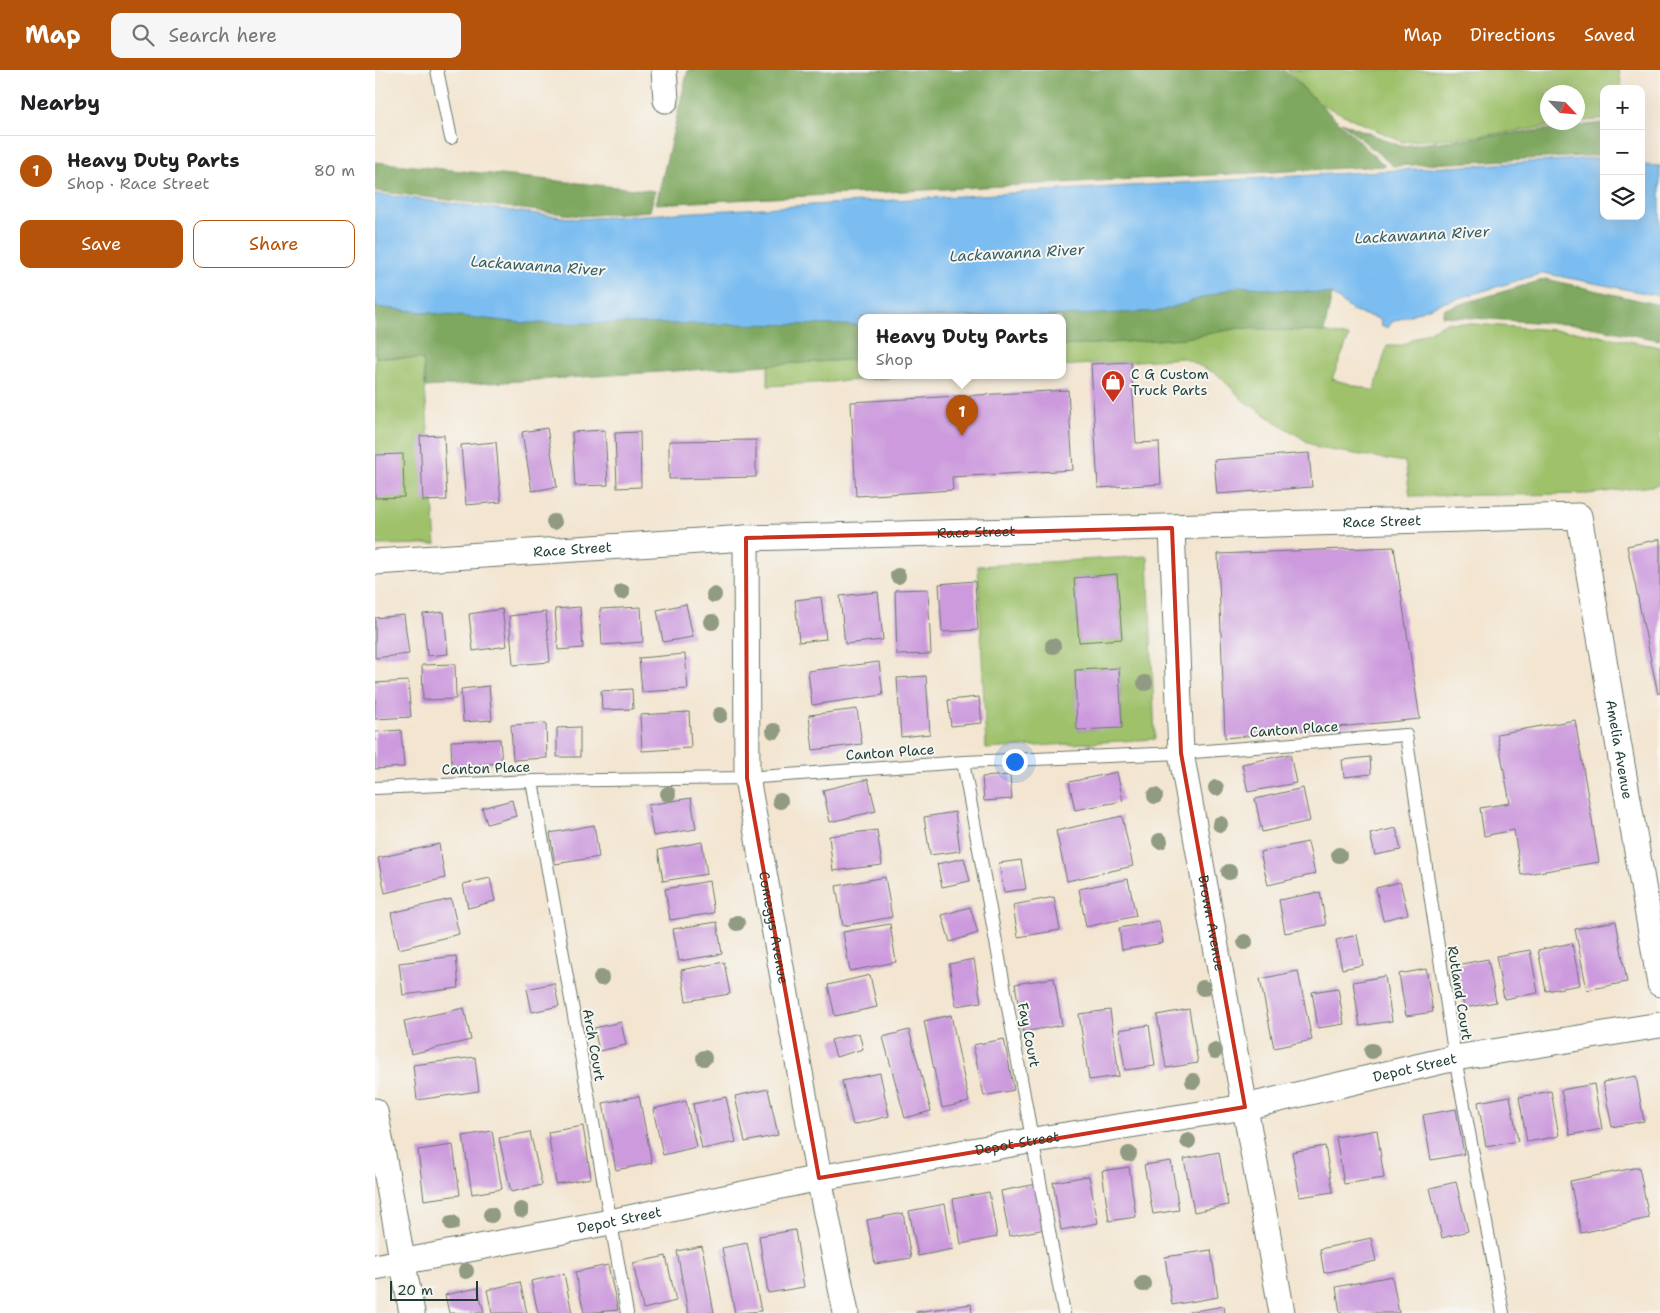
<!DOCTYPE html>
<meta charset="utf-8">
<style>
:root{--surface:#fff;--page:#f6f6f6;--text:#202124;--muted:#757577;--line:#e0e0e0;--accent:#b45309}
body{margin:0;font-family:"Shantell Sans",sans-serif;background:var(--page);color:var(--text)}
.controls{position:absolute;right:15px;top:15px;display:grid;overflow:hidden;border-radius:10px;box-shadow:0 5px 20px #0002}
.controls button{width:45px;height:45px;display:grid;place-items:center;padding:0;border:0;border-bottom:1px solid var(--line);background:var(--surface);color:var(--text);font:25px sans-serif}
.compass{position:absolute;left:1165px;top:15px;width:45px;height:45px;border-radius:50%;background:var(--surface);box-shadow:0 5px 20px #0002;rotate:116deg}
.scale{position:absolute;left:15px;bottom:12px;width:88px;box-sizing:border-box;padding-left:5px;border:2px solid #1f3d34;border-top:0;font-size:14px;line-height:18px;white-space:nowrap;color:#1f3d34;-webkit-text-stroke:4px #f6f6f2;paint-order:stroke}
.you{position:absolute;left:639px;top:691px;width:18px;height:18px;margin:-12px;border:4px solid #fff;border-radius:50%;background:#1a73e8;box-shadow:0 0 0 8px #1a73e833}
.badge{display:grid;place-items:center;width:32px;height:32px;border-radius:50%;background:var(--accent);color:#fff;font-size:16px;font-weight:700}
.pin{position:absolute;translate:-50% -41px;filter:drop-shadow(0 1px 2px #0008)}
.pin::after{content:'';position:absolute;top:26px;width:18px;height:15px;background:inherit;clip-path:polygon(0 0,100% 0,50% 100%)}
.popup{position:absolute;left:483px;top:244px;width:208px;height:65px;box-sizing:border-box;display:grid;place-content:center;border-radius:10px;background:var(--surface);filter:drop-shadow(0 1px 4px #0005);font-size:16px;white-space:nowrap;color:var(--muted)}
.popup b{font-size:19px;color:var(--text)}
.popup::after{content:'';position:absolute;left:50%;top:100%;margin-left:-10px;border:10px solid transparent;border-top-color:var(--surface)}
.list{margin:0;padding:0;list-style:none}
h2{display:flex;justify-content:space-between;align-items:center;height:65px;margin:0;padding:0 20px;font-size:21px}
h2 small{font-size:16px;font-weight:400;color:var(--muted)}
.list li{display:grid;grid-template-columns:32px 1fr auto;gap:15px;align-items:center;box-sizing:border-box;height:70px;padding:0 20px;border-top:1px solid var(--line)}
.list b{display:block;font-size:19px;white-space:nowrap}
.list p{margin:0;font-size:16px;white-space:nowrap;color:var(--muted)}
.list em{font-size:16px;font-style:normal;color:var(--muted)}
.actions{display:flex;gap:10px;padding:15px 20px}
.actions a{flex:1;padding:11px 0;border:1px solid var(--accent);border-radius:10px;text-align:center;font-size:18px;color:var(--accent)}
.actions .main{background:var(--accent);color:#fff}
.icon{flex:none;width:28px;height:28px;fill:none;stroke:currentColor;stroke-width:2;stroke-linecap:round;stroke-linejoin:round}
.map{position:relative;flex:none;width:1285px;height:1243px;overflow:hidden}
header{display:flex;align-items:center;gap:30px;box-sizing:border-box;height:70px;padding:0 25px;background:var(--accent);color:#fff}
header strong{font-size:24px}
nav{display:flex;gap:28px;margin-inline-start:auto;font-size:18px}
.search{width:350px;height:45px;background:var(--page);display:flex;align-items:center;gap:12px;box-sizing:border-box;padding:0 18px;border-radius:10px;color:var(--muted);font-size:19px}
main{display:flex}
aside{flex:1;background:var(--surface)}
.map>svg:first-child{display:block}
</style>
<header>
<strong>Map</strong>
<div class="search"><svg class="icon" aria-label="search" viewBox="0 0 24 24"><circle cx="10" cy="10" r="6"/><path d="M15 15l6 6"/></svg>Search here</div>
<nav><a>Map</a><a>Directions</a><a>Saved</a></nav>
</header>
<main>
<aside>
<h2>Nearby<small></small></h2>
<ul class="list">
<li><span class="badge">1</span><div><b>Heavy Duty Parts</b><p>Shop · Race Street</p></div><em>80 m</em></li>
</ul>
<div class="actions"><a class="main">Save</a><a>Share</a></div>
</aside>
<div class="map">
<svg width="1285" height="1243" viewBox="0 0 1285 1243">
<rect width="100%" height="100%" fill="#f6f6f2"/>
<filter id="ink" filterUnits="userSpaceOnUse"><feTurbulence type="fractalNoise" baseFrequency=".02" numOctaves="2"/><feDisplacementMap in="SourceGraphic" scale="10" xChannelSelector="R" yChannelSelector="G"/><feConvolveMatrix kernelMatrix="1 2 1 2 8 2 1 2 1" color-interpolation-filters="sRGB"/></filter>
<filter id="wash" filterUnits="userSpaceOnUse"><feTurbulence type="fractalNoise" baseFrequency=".0096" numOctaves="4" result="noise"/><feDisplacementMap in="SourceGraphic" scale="20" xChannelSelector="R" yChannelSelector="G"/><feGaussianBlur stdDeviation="1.12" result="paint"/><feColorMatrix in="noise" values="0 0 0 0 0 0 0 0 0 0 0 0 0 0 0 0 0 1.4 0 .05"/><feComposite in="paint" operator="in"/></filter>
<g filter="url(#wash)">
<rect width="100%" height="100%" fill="#f3e5d0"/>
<path fill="#9ec16a" stroke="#5e7f4f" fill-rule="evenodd" d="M912,0h332l3,19h-18v30l-26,3 -1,-30h-30v30l29,1 -89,12 -85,7 -86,-40z
M1072,252l133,10 80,15v138l-71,9 -179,2 -5,-34 -88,-14 -73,-47 -27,-27 -34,-16 -121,8v-20l123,-8 54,-10 85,4 25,5 -17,42 42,12 13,-45h13z
M0,287l48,2 13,185 -61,1z
M487,289v16h76l-170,11v-21z
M773,486l7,183 -169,10 -8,-183zM742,504l5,65 -43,3 -5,-64zM744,598l3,59 -44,3 -3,-60z"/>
<path fill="#7ea75e" stroke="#4e7249" d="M313,0h596l101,96 -729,38z
M966,52l60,24 203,-23v32l-211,11z
M0,92l280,29 -5,20 -70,5 -205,-25z
M1171,209l114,26v35l-81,-15 -137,-9 2,-7z
M864,216l93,8 -8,38 -85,-4 -54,10 -123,8v-29h-200v42l-436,28 -3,-28 -48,-2v-50l148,16 638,-12z"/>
<path fill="#7bbdf1" stroke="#4d7d92" d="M1223,88l6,2v56h37v-51l19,1v130l-117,-23 -104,31 -47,18 -4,6 -7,-2 -1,-7 -26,-7 -22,-18 -93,-8 -78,25 -125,6h-174v8l-339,-2 -148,-16v-113l203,25z"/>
<g id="blocks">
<path fill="#cc9add" d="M756,292l5,81 23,-1 2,42 -63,4 -7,-124z
M693,320l5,80 -121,7 1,13 -97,6 -5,-94z
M172,358l10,59 -25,4 -10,-59z
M230,360l3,55 -33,1 -3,-54z
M265,362l1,55 -24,1 -2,-55z
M69,365l3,65 -24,1 -3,-65z
M381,370v37l-87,2v-38z
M121,372l5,60 -35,3 -5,-60z
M934,383l3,34 -95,7 -3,-34z
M28,384l1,43 -29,1v-43z
M1285,469v154l-2,1 -31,-148z
M1019,477l26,172 -195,19 -7,-184z
M742,504l5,65 -43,3 -5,-64z
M600,511l3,49 -36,2 -3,-48z
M553,519l3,65 -34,1 -2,-65z
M503,522l5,48 -38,4 -5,-48z
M446,527l5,42 -27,3 -4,-42z
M311,534l7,33 -30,5 -6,-32z
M205,537l3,41 -25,2 -3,-41z
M266,537l2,35 -41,3 -2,-36z
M127,539l5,37 -34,5 -4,-37z
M69,542l4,42 -21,2 -4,-42z
M171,542l4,50 -37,3 -4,-49z
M29,545l5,39 -34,4v-40z
M310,584l3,35 -46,3 -3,-34z
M504,592l4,33 -71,10 -4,-34z
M80,594l1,35 -33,1 -1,-35z
M744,598l3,60 -45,2 -2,-60z
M551,606l4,58 -29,3 -4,-59z
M33,611l3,36 -36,2v-36z
M114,616l3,34 -29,2 -2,-33z
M257,619l1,20 -31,1 -1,-19z
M604,627l3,26 -31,3 -3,-26z
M482,639l5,35 -49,6 -4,-35z
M314,642l2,36 -49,3 -2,-36z
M1200,650l24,142 -78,13 -7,-45 -30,6 -4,-28 30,-5 -13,-69z
M171,653l1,35 -34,2 -2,-35z
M205,657v30h-23v-29z
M26,660l3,37 -29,2v-37z
M125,669l2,24 -50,3 -1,-25z
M915,684l6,29 -48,9 -6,-28z
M995,687l1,17 -27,3 -2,-17z
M742,702l6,29 -48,9 -6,-28z
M635,705l2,24 -28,2 -2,-24z
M493,709l8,32 -46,11 -7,-32z
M928,718l7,33 -48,11 -7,-33z
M316,728l5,31 -43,7 -5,-31z
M137,730l4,16 -29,8 -5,-16z
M580,742l5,39 -30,4 -6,-38z
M747,746l11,50 -66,15 -11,-50z
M219,755l5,32 -44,7 -5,-31z
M1021,758l5,22 -26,5 -5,-21z
M502,760l5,35 -49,6 -4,-35z
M327,772l5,32 -44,7 -5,-31z
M933,772l7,32 -47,11 -8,-33z
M64,774l6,34 -60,15 -7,-35z
M589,788l6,23 -28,6 -5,-23z
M646,790l5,29 -22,3 -5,-29z
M510,807l7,40 -49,9 -7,-40z
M115,808l5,23 -27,7 -5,-24z
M753,809l8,37 -50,11 -7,-38z
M334,811l5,32 -44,7 -5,-31z
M1025,812l8,32 -25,6 -7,-32z
M945,822l6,33 -41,8 -6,-33z
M679,827l6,33 -42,7 -5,-32z
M76,829l8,35 -60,15 -8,-36z
M595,837l8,26 -28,9 -8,-27z
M784,851l4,22 -41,7 -3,-22z
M1241,851l11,61 -40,8 -12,-61z
M342,852l5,32 -43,7 -6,-32z
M515,854l6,38 -46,9 -7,-39z
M982,865l6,30 -21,4 -6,-29z
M1197,873l8,42 -34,6 -8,-41z
M1155,880l8,43 -34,6 -8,-43z
M81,886l3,32 -56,7 -4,-32z
M599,889l7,43 -25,4 -7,-42z
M1113,889l8,43 -32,6 -8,-43z
M349,892l6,32 -44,7 -5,-31z
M1051,899l7,43 -27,4 -7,-42z
M923,901l14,69 -38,8 -14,-69z
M495,905l7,32 -42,9 -7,-31z
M1010,906l7,45 -32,5 -7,-44z
M679,908l8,47 -39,7 -8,-48z
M179,913l5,23 -27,6 -5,-23z
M963,918l6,36 -26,4 -6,-36z
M89,938l7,32 -60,14 -7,-33z
M814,939l9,54 -32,5 -9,-53z
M735,940l9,66 -30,4 -10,-66z
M576,945l18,87 -27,6 -18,-87z
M246,952l5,23 -27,6 -5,-23z
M774,955l6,41 -30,4 -6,-40z
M534,960l22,81 -26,7 -22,-81z
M484,963l4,16 -27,8 -5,-17z
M629,969l10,51 -30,6 -11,-51z
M100,987l4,34 -62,9 -4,-35z
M505,1003l9,43 -36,9 -11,-44z
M1261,1006l8,45 -32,6 -9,-45z
M1219,1014l8,45 -32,6 -9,-45z
M393,1019l10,46 -33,7 -10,-46z
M1176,1021l8,45 -32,6 -8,-45z
M264,1026l13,67 -36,7 -13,-67z
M1135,1026l8,45 -32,6 -8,-45z
M351,1027l10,45 -34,7 -9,-45z
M311,1031l10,46 -33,8 -10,-46z
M1081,1039l8,45 -33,6 -8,-45z
M208,1056l8,52 -35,6 -8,-52z
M1002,1060l7,48 -40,6 -8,-47z
M117,1061l10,58 -30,5 -9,-58z
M155,1062l12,53 -31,7 -12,-54z
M78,1075l7,50 -36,5 -6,-50z
M950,1076l8,46 -33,5 -8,-45z
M844,1082l9,53 -34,7 -10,-53z
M796,1091l8,49 -26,4 -9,-49z
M754,1097l7,50 -27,4 -7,-50z
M1264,1097l10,51 -68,15 -11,-52z
M714,1106l9,47 -37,7 -8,-48z
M1081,1112l12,49 -26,7 -12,-50z
M662,1114l8,45 -36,7 -8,-45z
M614,1122l8,45 -36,7 -8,-45z
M570,1134l8,45 -35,7 -9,-45z
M528,1143l8,45 -36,6 -8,-44z
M420,1160l9,57 -36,6 -9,-57z
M996,1168l5,23 -52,12 -4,-24z
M372,1173l14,68 -26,2 -13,-65z
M327,1176l12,67h-26l-11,-62z
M836,1180l7,47 -46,8 -7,-48z
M291,1186l10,45 -33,8 -10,-46z
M233,1195l10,45 -34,3 -9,-41z
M189,1204l8,39h-34l-7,-32z
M1017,1206l7,37h-59l-4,-26z
M145,1212l7,31h-35l-5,-23z
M103,1218l6,25h-35l-4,-18z
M596,1234l1,9h-56v-1z
M849,1236l1,7h-36v-1z"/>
</g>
</g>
<g filter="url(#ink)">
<use href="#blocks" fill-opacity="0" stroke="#69786b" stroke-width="1"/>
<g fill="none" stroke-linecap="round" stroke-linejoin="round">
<g stroke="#69786b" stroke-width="14">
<path id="service" d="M62,0l14,68
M588,692l101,551
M157,711l95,532
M0,718l157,-7 215,-3 216,-16 218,-9 225,-18 49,323 48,255"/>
</g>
<g stroke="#69786b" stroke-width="27">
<g id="minor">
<path d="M289,0l2,30"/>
<path id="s1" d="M797,458l9,225 101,560"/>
<path id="s2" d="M371,468l1,240 72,400 27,135"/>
<path id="s3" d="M0,492l371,-24 833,-22 81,468"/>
<path d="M0,1041l37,202"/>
<path id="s4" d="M0,1197l235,-45 209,-44 215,-38 211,-33 210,-49 205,-33"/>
</g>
</g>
<use href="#service" stroke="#fff" stroke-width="12"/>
<use href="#minor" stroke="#fff" stroke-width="25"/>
</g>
<g fill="#909b82">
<circle cx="179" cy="452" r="8"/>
<circle cx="523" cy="506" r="8"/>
<circle cx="247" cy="522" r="8"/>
<circle cx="339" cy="525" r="8"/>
<circle cx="337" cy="552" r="8"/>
<circle cx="678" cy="576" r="8"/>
<circle cx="770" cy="613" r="8"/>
<circle cx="345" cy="645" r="8"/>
<circle cx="399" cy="661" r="8"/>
<circle cx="841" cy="718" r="8"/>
<circle cx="293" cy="724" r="8"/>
<circle cx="780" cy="726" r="8"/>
<circle cx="405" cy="731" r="8"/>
<circle cx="845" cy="754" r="8"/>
<circle cx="785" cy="771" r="8"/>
<circle cx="964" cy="785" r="8"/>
<circle cx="854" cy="802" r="8"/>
<circle cx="362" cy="853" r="8"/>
<circle cx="870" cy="872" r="8"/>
<circle cx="226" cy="908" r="8"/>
<circle cx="828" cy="918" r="8"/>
<circle cx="840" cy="981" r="8"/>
<circle cx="997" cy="981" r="8"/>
<circle cx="329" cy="988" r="8"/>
<circle cx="818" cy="1011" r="8"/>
<circle cx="813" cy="1071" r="8"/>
<circle cx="754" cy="1084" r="8"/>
<circle cx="146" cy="1140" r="8"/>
<circle cx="116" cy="1145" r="8"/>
<circle cx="77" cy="1153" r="8"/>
<circle cx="91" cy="1201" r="8"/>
<circle cx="768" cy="1214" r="8"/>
</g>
</g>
<path fill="none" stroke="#c8321e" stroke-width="4" stroke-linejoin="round" d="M797,458l9,225 64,354 -426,71 -72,-400 -1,-240z"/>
<defs>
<g id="shop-pin" transform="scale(1.25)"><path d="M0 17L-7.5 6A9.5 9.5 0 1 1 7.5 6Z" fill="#c8321e" stroke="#f6f6f2"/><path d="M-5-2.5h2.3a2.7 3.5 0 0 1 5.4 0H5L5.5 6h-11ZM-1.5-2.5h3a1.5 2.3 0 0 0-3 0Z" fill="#fff"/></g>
</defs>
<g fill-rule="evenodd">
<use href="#shop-pin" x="738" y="312"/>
</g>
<g text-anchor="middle" stroke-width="4" stroke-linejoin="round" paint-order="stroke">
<g font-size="14" fill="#1f3d34" stroke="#f6f6f2" text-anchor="start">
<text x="756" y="309">C G Custom<tspan x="756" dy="16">Truck Parts</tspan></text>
</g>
<g font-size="14" fill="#1f3d34" stroke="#f6f6f2">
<text dy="5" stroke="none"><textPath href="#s3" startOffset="1008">Race Street</textPath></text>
<text dy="5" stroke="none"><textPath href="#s3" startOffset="602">Race Street</textPath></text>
<text dy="5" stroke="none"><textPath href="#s3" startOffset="198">Race Street</textPath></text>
<text transform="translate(919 659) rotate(-4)" y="5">Canton Place</text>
<text dy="5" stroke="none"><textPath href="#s3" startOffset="1442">Amelia Avenue</textPath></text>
<text transform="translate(515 682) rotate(-4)" y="5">Canton Place</text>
<text transform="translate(111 698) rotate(-2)" y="5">Canton Place</text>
<text dy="5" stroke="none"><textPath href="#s1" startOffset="398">Brown Avenue</textPath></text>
<text dy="5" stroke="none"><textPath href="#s2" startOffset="392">Comegys Avenue</textPath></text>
<text transform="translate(1085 923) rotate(81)" y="5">Rutland Court</text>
<text transform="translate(654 965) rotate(79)" y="5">Fay Court</text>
<text transform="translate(219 975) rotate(80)" y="5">Arch Court</text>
<text dy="5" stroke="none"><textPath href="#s4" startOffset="1059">Depot Street</textPath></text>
<text dy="5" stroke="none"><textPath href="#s4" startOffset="654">Depot Street</textPath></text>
<text dy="5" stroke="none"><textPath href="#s4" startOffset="249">Depot Street</textPath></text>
</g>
<g font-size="15" font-style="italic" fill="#365d63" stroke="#f6f6f2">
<text transform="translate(1047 165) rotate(-3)" y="5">Lackawanna River</text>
<text transform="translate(642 183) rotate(-3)" y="5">Lackawanna River</text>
<text transform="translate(163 196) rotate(4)" y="5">Lackawanna River</text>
</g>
</g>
</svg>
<div class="controls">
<button>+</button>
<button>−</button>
<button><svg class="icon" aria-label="layers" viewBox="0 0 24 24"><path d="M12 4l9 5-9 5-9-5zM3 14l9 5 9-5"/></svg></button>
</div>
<svg class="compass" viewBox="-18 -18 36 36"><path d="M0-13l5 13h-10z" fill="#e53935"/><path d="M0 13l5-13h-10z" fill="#757577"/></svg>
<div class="scale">20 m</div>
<div class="you"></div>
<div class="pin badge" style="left:587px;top:366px">1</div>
<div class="popup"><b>Heavy Duty Parts</b>Shop</div>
</div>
</main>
